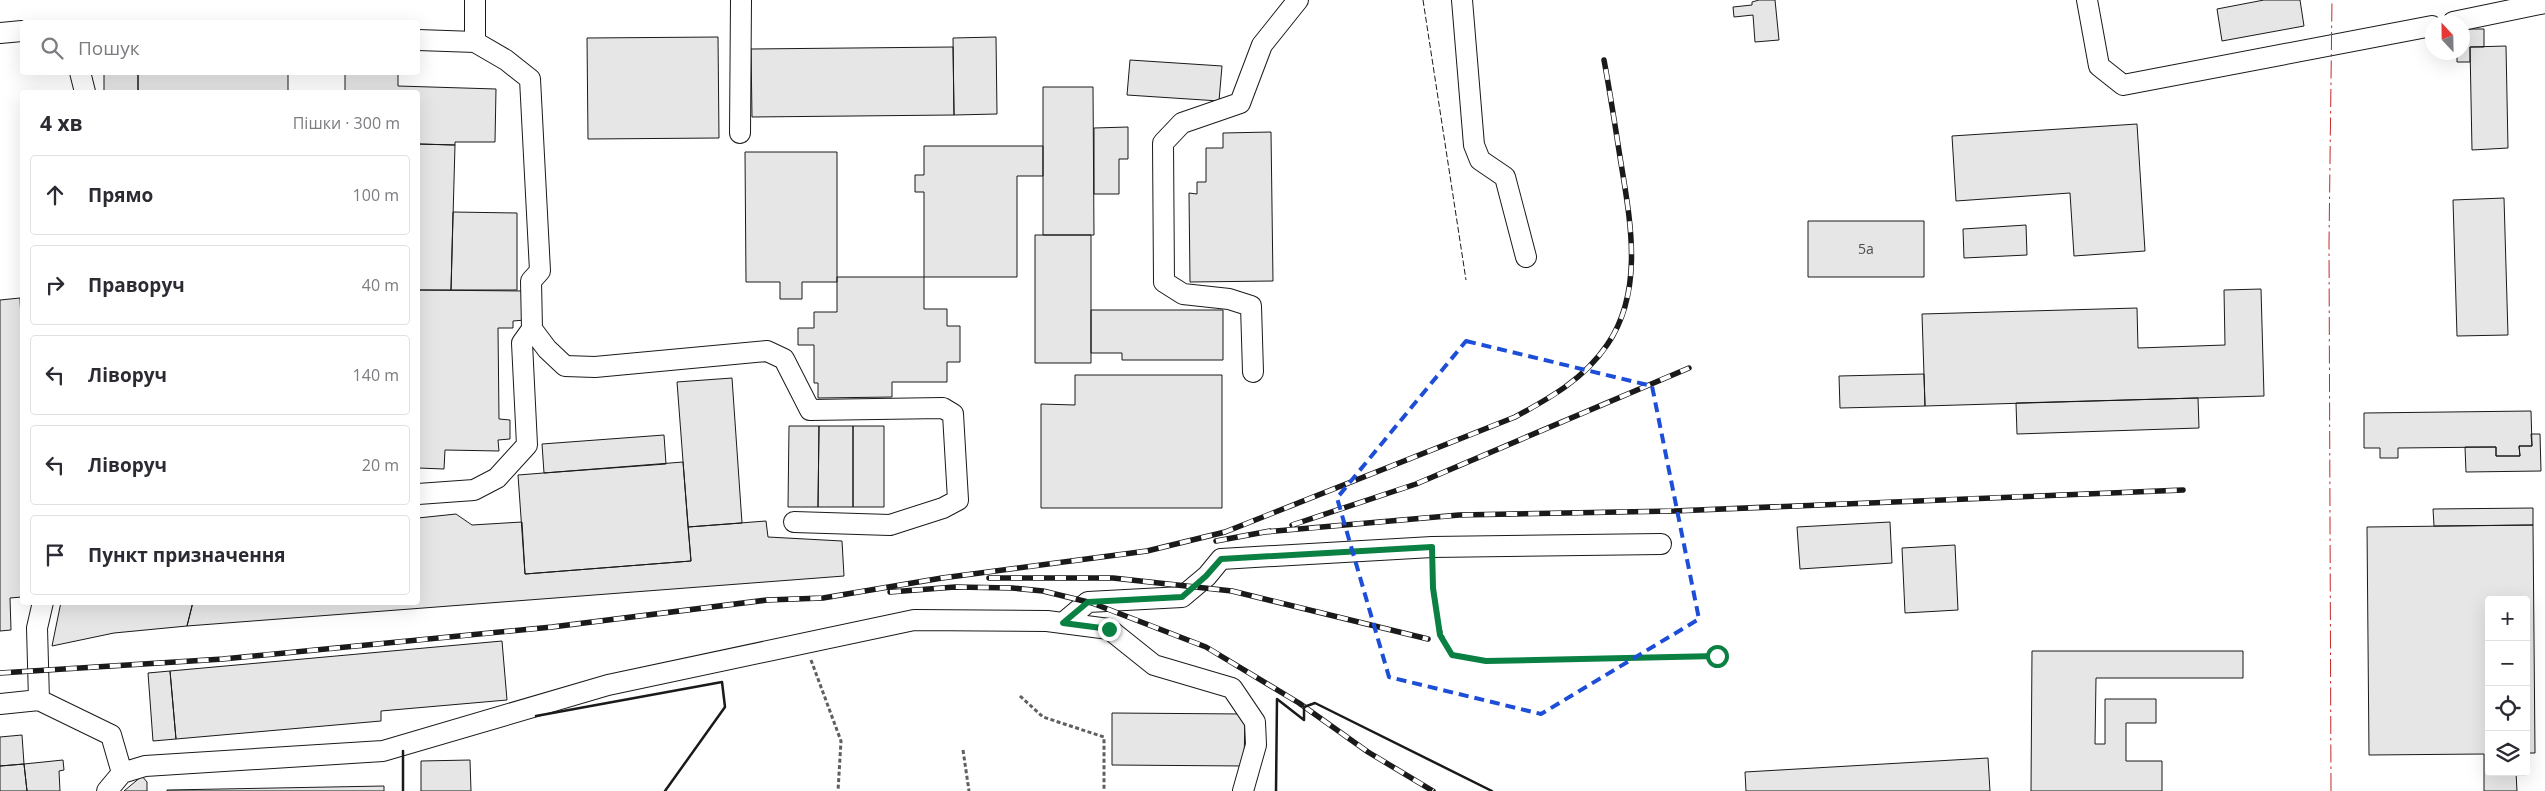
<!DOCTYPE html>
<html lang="uk">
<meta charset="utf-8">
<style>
:root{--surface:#fff;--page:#f2f2f3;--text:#2b2b33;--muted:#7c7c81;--line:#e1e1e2}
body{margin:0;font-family:"Open Sans",sans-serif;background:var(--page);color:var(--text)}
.controls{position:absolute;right:15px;bottom:15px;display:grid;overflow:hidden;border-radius:5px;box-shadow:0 5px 20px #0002}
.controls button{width:45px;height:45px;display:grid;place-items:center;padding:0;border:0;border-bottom:1px solid var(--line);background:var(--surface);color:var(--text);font:25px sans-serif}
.compass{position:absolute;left:2425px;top:15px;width:45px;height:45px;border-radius:50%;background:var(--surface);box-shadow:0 5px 20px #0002;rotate:338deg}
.stop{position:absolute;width:15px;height:15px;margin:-11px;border:4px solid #0b8043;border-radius:50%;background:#fff}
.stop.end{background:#0b8043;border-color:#fff;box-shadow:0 1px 5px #0008}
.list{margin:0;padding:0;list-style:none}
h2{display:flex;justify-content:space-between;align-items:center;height:65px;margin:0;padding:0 20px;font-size:21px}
h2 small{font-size:16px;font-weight:400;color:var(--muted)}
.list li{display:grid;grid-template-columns:32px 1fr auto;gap:15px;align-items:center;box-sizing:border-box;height:80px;margin:0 10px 10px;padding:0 10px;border:1px solid var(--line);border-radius:5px}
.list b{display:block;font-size:19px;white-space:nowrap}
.list em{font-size:16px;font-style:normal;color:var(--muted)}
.icon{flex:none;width:28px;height:28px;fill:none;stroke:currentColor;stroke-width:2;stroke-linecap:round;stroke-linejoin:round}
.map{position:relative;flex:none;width:2545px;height:791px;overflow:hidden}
.search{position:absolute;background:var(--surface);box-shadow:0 5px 20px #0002;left:20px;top:20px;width:400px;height:55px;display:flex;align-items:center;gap:12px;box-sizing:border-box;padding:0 18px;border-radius:5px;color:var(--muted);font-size:19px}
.panel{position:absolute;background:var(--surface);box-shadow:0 5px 20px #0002;left:20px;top:90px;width:400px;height:515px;border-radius:5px}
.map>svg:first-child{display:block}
</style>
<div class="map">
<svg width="2545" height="791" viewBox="0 0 2545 791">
<rect width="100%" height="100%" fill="#fff"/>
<path fill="#e6e6e6" stroke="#1a1a1a" d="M1759,0h16l4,40 -24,2 -2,-27 -19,2 -1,-10 19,-2v-3z
M2264,0h36l4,26 -82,15 -5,-32z
M2462,29h22v18h-14v15h-13v-10h5z
M718,37l1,101 -131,1 -1,-101z
M996,37l1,77 -43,1 -1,-77z
M2506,46l2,102 -36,2 -2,-103z
M953,47l1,68 -202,2 -1,-68z
M1130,60l92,6 -3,35 -92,-6z
M104,72h34v20h-34z
M138,72h150v20h-150z
M345,72h53v14l98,3 -1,53h-40v3l-37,-1v-52h-73z
M1043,87h50l1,148h-51z
M2137,124l8,127 -71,5 -4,-63 -114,8 -4,-65z
M1128,127v32h-9v35h-25v-66z
M1271,132l2,149 -83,1 -1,-89 8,1v-12h9v-34h17v-15z
M418,144l37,1 -4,145h-33z
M924,146h119v30h-26v101h-93v-85h-9v-17h9z
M745,152h92v130h-35v17h-22v-17h-34z
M2504,198l4,137 -51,1 -4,-136z
M453,212l64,1v77h-66z
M1808,221h116v56h-116z
M2026,225l1,30 -63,3 -1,-29z
M1035,235h56v128h-56z
M837,277h87v32h23v17h13v36h-13v20h-55v15l-74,1v-15h-4v-38h-16v-17h16v-16h23z
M2261,289l3,107 -339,10 -3,-92 215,-6 1,40 87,-3 -1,-55z
M418,290l107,1v29l-12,1v7h-15l1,91 11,1v19l-12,1 1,11 -54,-1 -1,19 -26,-1z
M20,298l2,45v254l-12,1 1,32 -11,1v-331z
M1091,310h132v50h-101v-7h-31z
M1924,374l1,32 -85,2 -1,-32z
M1075,375h147v133h-181v-104l34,1z
M732,378l10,145 -54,4 -11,-145z
M2198,398l1,30 -182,6 -1,-31z
M2531,411l1,35h-13l1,10h-24v-9l-98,1v10h-18v-10h-16v-35z
M789,426h30l-1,81h-30z
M819,426h34v81h-35z
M853,426h31v81h-31z
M2531,434h9l1,37 -75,1 -1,-25h31v9h24l-1,-10h13z
M664,435l2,29 -122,9 -2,-29z
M683,462l8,99 -166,13 -7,-99z
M2533,508v17l-99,1 -1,-17z
M456,514l16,11 50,-3 3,52 166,-13 -3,-34 78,-6 2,16 74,4 2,35 -657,50 6,-24h225v-84z
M1890,522l2,41 -92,6 -3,-42z
M2533,525l2,228h-9v-153h-37v172h27l1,19h-33v-37l-115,1 -2,-228z
M1955,545l3,65 -53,3 -3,-65z
M61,602h132l-6,24 -73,7 -62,13z
M502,641l5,59 -126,11v10l-205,18 -6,-68z
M2032,651h211v27h-147l-1,66h10v-45h51v24h-30v38h36v30h-131z
M170,671l6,68 -23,2 -5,-68z
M1112,713l133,1 -1,52 -132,-1z
M22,735l2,29 -24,2v-29z
M1988,758l2,33h-244l-1,-19z
M63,760l1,10 -5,1 1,20h-33l-3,-27z
M470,760l1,31h-50v-30z
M24,764l3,27h-27v-25z
M142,776l5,6v9h-23z
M384,786v5h-217v-1z"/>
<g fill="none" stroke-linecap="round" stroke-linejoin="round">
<g stroke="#1a1a1a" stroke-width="22">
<path id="minor" d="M1462,0l12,145 6,15 25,17 21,80
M2087,0l12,66 24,19 309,-59
M2453,22l92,-19
M0,33l22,-2
M418,40l57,2
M80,72l5,20
M740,133l1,-133
M532,329l15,20 18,17 30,1 172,-16 17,8 26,51 133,-2 10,6 5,86 -15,8 -53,17 -96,-3
M1253,372l-2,-66 -22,-7 -46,-5 -19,-12 -1,-139 19,-20 58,-20 22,-58 36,-45
M418,494l56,-4 23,-12 30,-33 -5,-102 10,-14 -1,-48 9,-10 -10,-192 -24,-19 -31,-18v-42
M1063,623l25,-21 94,-5 25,-21 14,-17 211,-12 229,-3
M39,700l-2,-72 6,-26
M0,704l39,-4 72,35 11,38 -15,18
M122,773l23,-7 238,-15 225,-66 306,-65 133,1 62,8 45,36 78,23 23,34 1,23 -13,46"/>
</g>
<path stroke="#5f5f5f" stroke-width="3" stroke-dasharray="4 2.5" stroke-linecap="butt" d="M1433,565c0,33 2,62 19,90l34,6 231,-5
M811,660l30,81 -3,50
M1020,696l23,21 61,20v54
M963,750l6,41"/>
<use href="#minor" stroke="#fff" stroke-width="20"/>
<g stroke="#1a1a1a" stroke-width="5.5">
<path id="rail" d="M1292,525l124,-41 273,-116
M1265,532l194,-17 215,-4 509,-21
M1216,541l54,-10
M989,578h124l119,13 196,48
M890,592l65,-5 57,1 31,3 49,12 114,44 93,56 69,49 65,39
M0,673l223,-14 329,-32 215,-27 56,-2 119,-20 205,-27 78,-19 290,-115c35,-19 69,-38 92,-72 38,-55 23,-126 13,-188 -5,-32 -10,-65 -16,-97"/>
</g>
<use href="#rail" stroke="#fff" stroke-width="4" stroke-dasharray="11" stroke-linecap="butt"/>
<path stroke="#1a1a1a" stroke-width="1" stroke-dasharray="6 2.5" stroke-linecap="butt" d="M1423,0l43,280"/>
<path stroke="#1a1a1a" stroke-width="2.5" d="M536,716l186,-34 3,25 -60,84
M403,791v-40
M1276,791l1,-92 27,21v-13l11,-4 177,88"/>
<path stroke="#c62828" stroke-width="1" stroke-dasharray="18 4 2.5 4" stroke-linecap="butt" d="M2331,791l-2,-548 3,-243"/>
</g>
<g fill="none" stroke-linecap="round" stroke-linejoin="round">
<path stroke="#0b8043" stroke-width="6" d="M1109,629l-46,-6 25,-21 94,-5 24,-21 15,-17 211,-12 1,41 7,47 12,20 34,6 231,-5"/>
</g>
<path fill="none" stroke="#1d4ed8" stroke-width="4" stroke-dasharray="10 6" stroke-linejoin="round" d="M1466,341l186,45 47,233 -158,95 -152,-37 -52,-179z"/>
<g text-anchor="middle" stroke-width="4" stroke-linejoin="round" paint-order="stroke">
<g font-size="14" fill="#4d4d4d">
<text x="1866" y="254">5а</text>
</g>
</g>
</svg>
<div class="controls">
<button>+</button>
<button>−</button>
<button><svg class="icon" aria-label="locate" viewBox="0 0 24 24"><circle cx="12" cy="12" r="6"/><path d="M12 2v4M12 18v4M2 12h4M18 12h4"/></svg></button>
<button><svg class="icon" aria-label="layers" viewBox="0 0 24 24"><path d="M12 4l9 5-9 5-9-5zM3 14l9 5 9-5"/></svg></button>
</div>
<svg class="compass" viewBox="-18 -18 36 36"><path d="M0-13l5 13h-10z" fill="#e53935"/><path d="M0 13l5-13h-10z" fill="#7c7c81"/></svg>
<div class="stop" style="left:1717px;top:656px"></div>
<div class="stop end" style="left:1109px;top:629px"></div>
<div class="search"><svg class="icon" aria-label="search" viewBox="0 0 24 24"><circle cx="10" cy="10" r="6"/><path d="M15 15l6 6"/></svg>Пошук</div>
<section class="panel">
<h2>4 хв<small>Пішки · 300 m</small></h2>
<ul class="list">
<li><svg class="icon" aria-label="ahead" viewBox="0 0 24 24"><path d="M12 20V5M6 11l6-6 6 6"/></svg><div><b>Прямо</b></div><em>100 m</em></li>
<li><svg class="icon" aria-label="right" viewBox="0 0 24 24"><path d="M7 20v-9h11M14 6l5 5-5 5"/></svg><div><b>Праворуч</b></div><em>40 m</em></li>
<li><svg class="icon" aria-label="left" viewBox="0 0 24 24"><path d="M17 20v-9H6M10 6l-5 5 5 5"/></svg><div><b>Ліворуч</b></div><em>140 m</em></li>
<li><svg class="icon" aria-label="left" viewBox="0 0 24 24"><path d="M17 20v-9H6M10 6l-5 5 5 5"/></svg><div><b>Ліворуч</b></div><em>20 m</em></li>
<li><svg class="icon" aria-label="arrive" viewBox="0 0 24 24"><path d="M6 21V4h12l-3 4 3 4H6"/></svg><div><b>Пункт призначення</b></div></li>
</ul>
</section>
</div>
